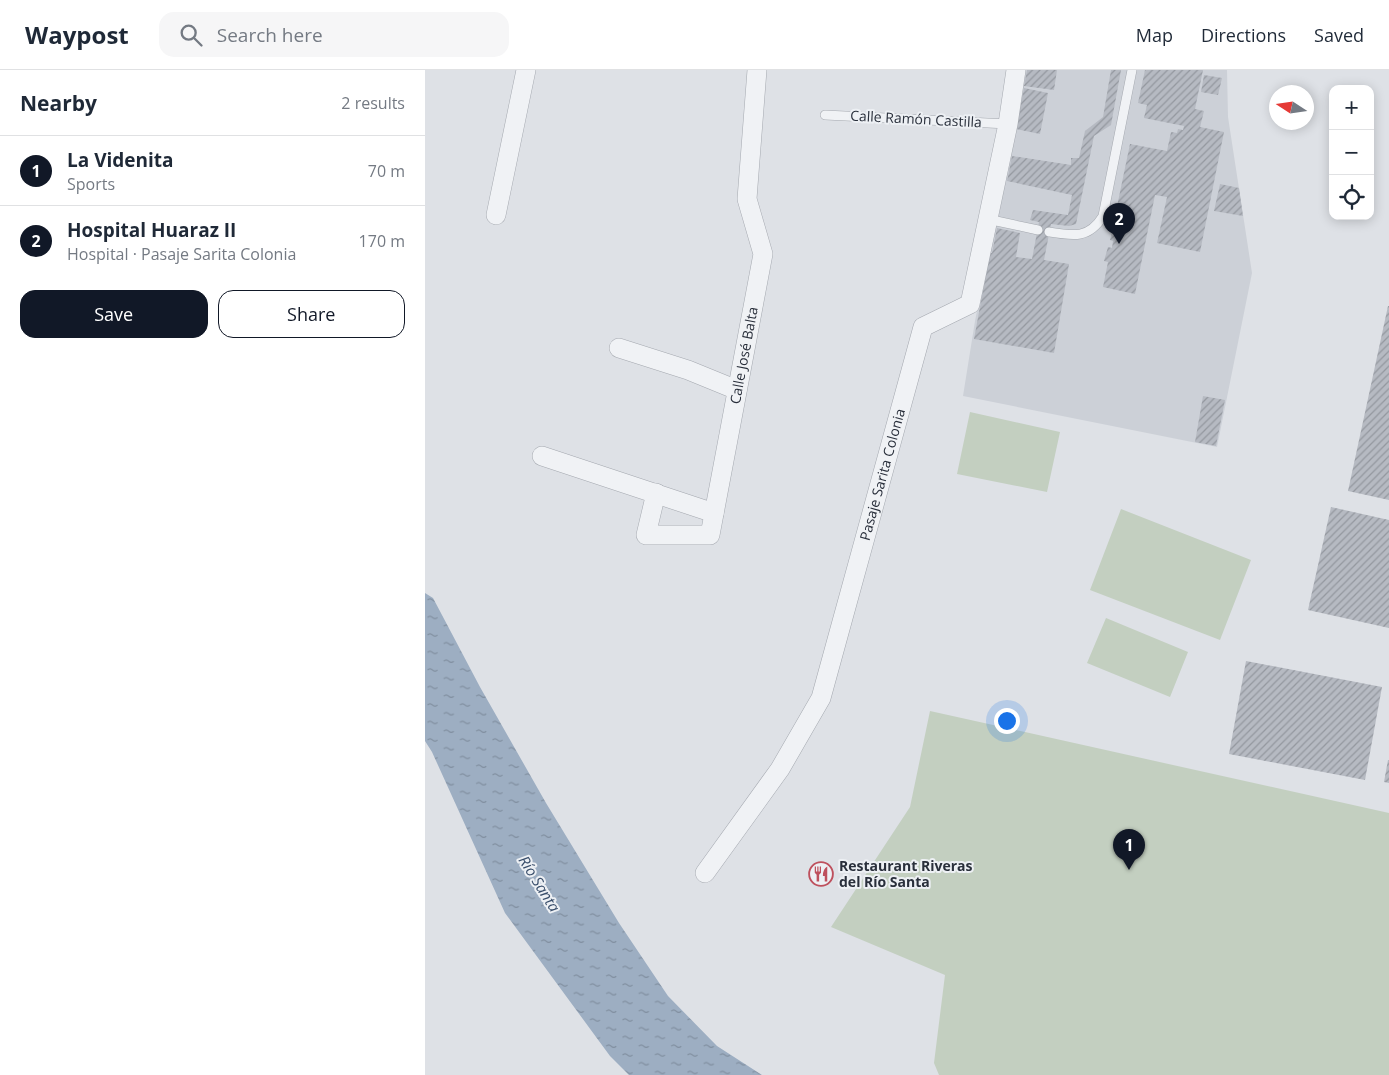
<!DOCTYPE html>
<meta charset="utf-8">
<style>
:root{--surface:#fff;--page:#f6f6f7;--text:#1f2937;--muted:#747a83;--line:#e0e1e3;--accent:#111827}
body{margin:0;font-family:"Open Sans",sans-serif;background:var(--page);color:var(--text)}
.controls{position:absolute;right:15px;top:15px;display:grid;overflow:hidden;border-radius:10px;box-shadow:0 2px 12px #0003}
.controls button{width:45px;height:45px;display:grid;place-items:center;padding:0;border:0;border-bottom:1px solid var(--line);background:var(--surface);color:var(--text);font:25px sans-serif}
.compass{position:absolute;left:844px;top:15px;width:45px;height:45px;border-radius:50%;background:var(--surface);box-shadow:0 2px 12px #0003;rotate:282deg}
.you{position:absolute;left:581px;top:650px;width:18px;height:18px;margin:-12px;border:4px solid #fff;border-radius:50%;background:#1a73e8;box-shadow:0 0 0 8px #1a73e833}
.badge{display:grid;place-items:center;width:32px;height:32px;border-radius:50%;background:var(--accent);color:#fff;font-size:16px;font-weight:700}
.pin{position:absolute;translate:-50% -41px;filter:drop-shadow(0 1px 2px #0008)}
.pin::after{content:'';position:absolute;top:26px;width:18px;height:15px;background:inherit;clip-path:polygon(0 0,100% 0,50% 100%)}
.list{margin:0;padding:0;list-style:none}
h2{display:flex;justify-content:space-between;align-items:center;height:65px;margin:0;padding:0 20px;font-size:21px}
h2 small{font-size:16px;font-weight:400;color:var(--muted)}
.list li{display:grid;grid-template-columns:32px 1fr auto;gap:15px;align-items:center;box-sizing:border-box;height:70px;padding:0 20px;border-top:1px solid var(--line)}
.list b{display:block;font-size:19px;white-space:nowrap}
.list p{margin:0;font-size:16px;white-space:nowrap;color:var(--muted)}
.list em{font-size:16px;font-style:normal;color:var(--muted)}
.actions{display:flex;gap:10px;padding:15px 20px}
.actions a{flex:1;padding:11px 0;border:1px solid var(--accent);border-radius:15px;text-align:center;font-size:18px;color:var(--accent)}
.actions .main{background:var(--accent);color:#fff}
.icon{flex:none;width:28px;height:28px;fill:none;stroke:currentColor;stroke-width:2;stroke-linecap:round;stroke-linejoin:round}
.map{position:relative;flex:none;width:964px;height:1005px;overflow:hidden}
header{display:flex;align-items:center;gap:30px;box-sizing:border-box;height:70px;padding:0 25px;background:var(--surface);border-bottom:1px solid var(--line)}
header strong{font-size:24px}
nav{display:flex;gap:28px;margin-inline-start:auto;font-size:18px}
.search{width:350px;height:45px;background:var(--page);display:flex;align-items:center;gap:12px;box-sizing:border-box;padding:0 18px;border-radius:15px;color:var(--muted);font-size:19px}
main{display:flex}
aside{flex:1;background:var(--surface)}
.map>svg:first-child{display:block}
</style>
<header>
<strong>Waypost</strong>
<div class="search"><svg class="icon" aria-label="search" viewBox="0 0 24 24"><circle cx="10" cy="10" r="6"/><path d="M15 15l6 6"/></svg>Search here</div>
<nav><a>Map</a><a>Directions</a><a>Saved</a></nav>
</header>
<main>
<aside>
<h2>Nearby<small>2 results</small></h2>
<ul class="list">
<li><span class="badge">1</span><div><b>La Videnita</b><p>Sports</p></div><em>70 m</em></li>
<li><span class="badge">2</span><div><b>Hospital Huaraz II</b><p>Hospital · Pasaje Sarita Colonia</p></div><em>170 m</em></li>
</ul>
<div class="actions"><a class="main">Save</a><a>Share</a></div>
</aside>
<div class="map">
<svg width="964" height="1005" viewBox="0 0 964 1005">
<defs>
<pattern id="water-ripples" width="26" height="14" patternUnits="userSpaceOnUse" patternTransform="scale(1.25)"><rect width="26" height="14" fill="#9daec2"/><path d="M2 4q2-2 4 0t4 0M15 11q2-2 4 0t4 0" fill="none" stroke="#808e9f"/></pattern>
<pattern id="building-hatch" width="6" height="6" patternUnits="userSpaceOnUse" patternTransform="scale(1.25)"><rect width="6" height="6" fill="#b6bac2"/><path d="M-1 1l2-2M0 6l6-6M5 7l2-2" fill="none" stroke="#94989f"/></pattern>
</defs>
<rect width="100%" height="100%" fill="#dee1e6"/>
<path fill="#ccd0d7" d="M600,0h202l1,47 24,156 -35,174 -254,-51 12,-75z"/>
<path fill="#c3cfc0" d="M545,342l90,20 -13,60 -90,-18z
M696,439l130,51 -31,80 -130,-50z
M681,548l82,34 -18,45 -83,-34z
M505,641l459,102v262h-450l-5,-12 11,-88 -114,-48 79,-120z"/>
<path fill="url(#water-ripples)" d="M0,523l8,5 47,89 66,116 73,120 49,73 49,50 45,29h-133l-19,-19 -105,-143 -73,-161 -7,-11z"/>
<path fill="url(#building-hatch)" d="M602,0h30l-3,20 -30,-4z
M686,0h10l-10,55 -17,11 -18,88 -7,2 -18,-2 -7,36 25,4 -15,89 -80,-14 16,-86h2l5,-25 23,5 -4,24 16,2 7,-37 -9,-2 3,-10 35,5 4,-20 -65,-14 5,-25 59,9v-7h8l6,-27 18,-14z
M720,0h58l-8,39 9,2 -4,16 24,5 -24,120 -43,-9 10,-46 -12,-2 -20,99 -32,-7 5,-25 -4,-1 4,-14 4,1 1,-7 -3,-1 20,-96 37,7 4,-19 6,1 1,-4 5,1 1,-4 -40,-8 3,-13 -9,-2z
M779,5l18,3 -4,17 -17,-3z
M599,18l24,5 -8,41 -24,-5z
M795,114l19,4 4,28 -29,-5z
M963,236h1v194l-41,-9z
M778,326l22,4 -9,46 -21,-4z
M906,437l58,13v108l-81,-18z
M821,591l136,26 -17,93 -136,-26z
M963,690h1v23l-5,-1z"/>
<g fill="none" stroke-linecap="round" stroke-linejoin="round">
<g stroke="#a4a8af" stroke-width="10">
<path id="service" d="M400,45l183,9
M562,149l51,11
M624,162c24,4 40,7 54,-16l29,-146"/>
</g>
<g stroke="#a4a8af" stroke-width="20">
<g id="minor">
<path d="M71,145l30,-145"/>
<path d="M194,278l69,22 49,20"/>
<path d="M117,386l172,57"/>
<path id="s1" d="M231,423l-10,42h64l53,-281 -16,-55 10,-129"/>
<path id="s2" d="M280,803l75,-104 41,-71 102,-371 47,-23 38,-180 8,-54"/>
</g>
</g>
<use href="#service" stroke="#f0f2f5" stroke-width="9"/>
<use href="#minor" stroke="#f0f2f5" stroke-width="19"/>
</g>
<defs>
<g id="restaurant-ring" transform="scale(1.25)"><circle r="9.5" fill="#edf0f4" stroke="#be505d" stroke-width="1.5"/><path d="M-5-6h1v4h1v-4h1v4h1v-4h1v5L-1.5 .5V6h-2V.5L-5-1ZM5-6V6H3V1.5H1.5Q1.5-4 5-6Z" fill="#be505d"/></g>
</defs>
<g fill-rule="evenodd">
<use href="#restaurant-ring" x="396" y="804"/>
</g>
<g text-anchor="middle" stroke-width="4" stroke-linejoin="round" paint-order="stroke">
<g font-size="14" fill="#292f3b" stroke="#edf0f4">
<text transform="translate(491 49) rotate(3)" y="5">Calle Ramón Castilla</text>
<text dy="5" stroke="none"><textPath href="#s1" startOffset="290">Calle José Balta</textPath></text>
<text dy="5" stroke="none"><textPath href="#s2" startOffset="442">Pasaje Sarita Colonia</textPath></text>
</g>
<g font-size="14" font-weight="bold" fill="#292f3b" stroke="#edf0f4" text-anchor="start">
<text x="414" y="801">Restaurant Riveras<tspan x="414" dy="16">del Río Santa</tspan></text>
</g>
<g font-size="15" font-style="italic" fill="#384d6a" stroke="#edf0f4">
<text transform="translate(114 814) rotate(58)" y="5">Río Santa</text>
</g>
</g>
</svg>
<div class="controls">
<button>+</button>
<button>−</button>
<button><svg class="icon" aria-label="locate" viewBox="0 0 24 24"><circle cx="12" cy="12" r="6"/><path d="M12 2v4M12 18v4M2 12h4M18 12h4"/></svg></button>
</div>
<svg class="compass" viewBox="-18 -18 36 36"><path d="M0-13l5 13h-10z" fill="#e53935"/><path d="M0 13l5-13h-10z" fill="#747a83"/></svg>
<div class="you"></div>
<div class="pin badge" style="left:704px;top:800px">1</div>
<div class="pin badge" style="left:694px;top:174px">2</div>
</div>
</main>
